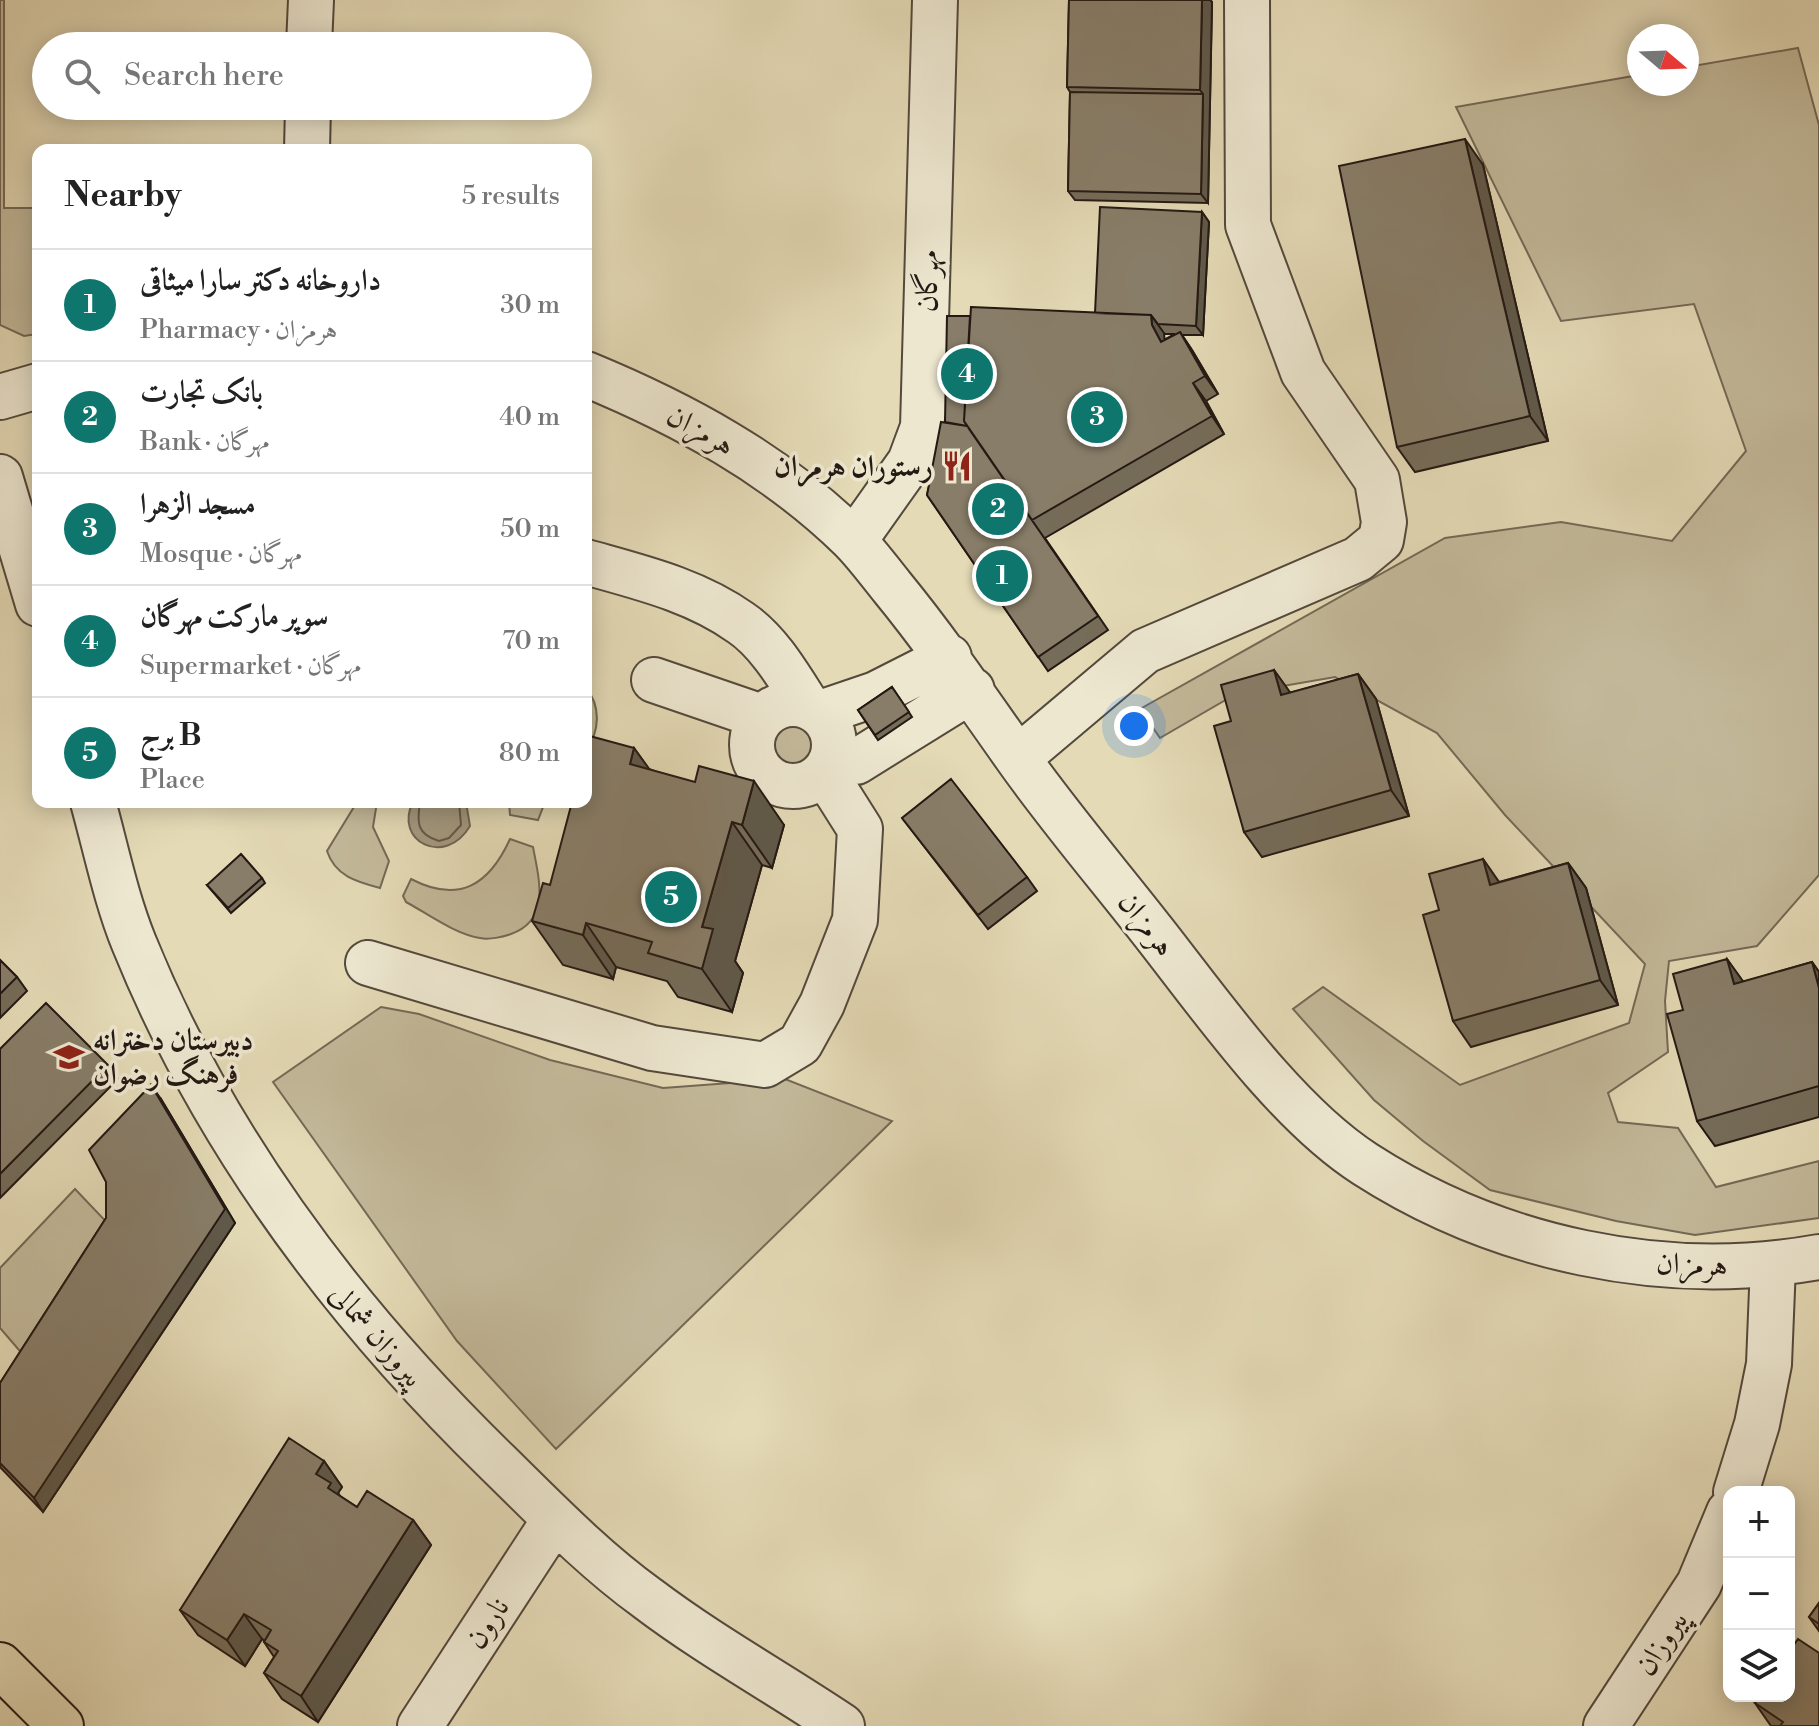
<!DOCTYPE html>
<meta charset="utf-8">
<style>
:root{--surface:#fff;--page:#f6f6f6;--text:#222;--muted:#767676;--line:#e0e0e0;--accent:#0f766e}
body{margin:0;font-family:"Libre Bodoni",Amiri,serif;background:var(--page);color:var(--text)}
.controls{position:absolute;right:24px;bottom:24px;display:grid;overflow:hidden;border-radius:16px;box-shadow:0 4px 20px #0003}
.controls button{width:72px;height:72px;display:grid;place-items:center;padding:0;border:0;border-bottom:2px solid var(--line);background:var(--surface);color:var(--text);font:40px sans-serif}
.compass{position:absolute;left:1627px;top:24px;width:72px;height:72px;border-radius:50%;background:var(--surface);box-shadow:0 4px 20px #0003;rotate:109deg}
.you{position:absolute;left:1134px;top:726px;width:28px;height:28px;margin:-20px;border:6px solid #fff;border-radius:50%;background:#1a73e8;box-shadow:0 0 0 12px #1a73e833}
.badge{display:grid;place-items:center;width:52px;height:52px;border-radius:50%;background:var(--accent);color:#fff;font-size:26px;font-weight:700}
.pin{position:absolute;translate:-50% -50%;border:4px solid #fff;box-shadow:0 2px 8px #0006}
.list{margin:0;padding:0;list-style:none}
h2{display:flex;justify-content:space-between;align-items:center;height:104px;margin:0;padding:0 32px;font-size:34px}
h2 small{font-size:26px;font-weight:400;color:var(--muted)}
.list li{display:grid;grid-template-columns:52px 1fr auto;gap:24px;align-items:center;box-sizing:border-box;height:112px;padding:0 32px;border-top:2px solid var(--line)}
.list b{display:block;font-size:30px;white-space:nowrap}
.list p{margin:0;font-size:26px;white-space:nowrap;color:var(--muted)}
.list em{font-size:26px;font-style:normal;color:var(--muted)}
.icon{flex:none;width:44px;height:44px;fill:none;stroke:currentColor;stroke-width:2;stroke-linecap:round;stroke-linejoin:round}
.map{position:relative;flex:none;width:1819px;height:1726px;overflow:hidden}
.search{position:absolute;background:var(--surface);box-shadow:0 4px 20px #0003;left:32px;top:32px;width:560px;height:88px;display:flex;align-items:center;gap:20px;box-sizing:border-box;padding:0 28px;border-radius:44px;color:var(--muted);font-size:30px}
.panel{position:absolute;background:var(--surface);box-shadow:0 4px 20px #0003;left:32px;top:144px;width:560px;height:664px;border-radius:16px}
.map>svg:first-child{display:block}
</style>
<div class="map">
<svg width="1819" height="1726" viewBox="0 0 1819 1726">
<rect width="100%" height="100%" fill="#e4dab6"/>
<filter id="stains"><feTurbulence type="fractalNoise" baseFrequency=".0025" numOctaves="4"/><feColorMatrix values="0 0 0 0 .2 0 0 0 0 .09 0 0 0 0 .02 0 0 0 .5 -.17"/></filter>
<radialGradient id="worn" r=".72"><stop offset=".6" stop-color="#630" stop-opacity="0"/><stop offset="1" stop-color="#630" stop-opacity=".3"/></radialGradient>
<path fill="#c3b99a" stroke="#746956" stroke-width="2" d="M0,0h4v208h34v126l-14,2 -24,-11z
M1798,48l21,77v750l-62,71 -88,15 -4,40 3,51 -60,41 10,29 60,6 38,59 103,-26v57l-124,17 -79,-14 -126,-31 -67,-49 -49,-41 -81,-91 30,-22 137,98 169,-62 16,-59 -140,-149 -68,-82 -102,-56 -99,17 -76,44 -20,-29 305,-171 116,-16 111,19 74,-90 -52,-147 -133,17 -105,-214 183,-32v9h48v-17z
M586,688c15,18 14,43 0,62z
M770 743a22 22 0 1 1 44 0a22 22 0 1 1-44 0Z
M357,802h20l-4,25 16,34 -9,27c-23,-6 -45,-12 -53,-37z
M509,802h36l-7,18 -28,-5z
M510,839l23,8c6,32 18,73 -22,87 -8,3 -22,6 -31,4 -25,-4 -52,-24 -74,-36l-3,-6 8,-17c48,25 78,6 99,-40z
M381,1007l38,7 131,46 113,28 122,-9 107,42 -336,328 -99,-108 -184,-259z
M75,1189l41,43 -85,132 -31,-36v-60z"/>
<path fill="#a3987f" stroke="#706554" stroke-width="2" d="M413,802h53l4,24c-25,42 -77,15 -57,-24z"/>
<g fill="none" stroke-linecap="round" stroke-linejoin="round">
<path stroke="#645849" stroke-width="2" d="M420,802c-3,20 -4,32 19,39l10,-3 12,-13 -2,-23"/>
<g stroke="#54493c" stroke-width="48">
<path id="minor" d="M309,46l2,-46
M307,150l1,-44
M586,374c97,40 189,90 265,164 15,15 28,33 41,49 45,55 83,111 124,169 43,61 92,118 138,177 58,74 132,180 211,231 132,85 299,121 454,93
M0,397l38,-11
M0,477l38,127
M854,541l56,-79 13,-35 12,-427
M586,562c53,15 109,28 155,61 28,19 48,54 66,82
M654,680l108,37
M752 745a41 41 0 1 1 82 0a41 41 0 1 1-82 0Z
M820,713l56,-19 73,-37
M1018,758l127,-107 213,-92 23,-19 3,-18 -7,-42 -74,-108 -55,-147 -1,-225
M832,759l24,3 116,-72
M93,802c13,47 23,97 41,141 81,200 210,370 363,519 48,47 96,97 150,136 62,47 131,85 195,128
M368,963l284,85 113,17 35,-21 22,-40 33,-84 5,-91 -36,-57
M1736,1492l21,-68 12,-60 4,-99
M420,1726l135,-207
M1606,1726l93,-142 30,-72"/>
</g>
<g stroke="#241913" stroke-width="48">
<path id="major" d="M0,1665l61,61"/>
</g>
<use href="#minor" stroke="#ede7d0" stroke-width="44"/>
<use href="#major" stroke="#e4dab6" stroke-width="44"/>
</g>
<path fill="#756c59" stroke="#241913" stroke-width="2" fill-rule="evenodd" d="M1069,0h141l2,2 -4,201 -133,-3 -7,-9 2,-99 -3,-5z
M1483,165l65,276 -133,31 -18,-25z
M1202,212l7,10 -6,113h-21l10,15 26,44 -12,7 18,33 -179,104 63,92 -60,41 -121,-176 43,-179 125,-3zM1164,334h11l-11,6z
M1274,670l16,23 68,-19 18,25 33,117 -147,41 -18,-25 -13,-111z
M892,687l20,30 -34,23 -20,-30z
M634,748l15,21 135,56 -12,43 -10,-3 -27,96 8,12 -11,39 -54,-15 -11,-16 -51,-14 -3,12 -50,-14 -31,-44z
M902,818l125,59 10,14 -49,38z
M1483,859l16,23 69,-19 18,25 32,117 -147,42 -18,-26 -14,-111z
M262,878l3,5 -34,30 -24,-28z
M1727,959l16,23 69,-20 7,10v145l-104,29 -18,-25z
M0,960l17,17 10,14 -27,27z
M0,1049l108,16 10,14 -118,119z
M161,1099l74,124 -192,289 -43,-45v-84l106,-165z
M324,1461l18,26 -4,6 2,3 17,11 56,13 18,25 -113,177 -36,-23 -18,-26 10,-16 -10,-15 1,-1 -3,-2 -17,27 -47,-31 -18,-25z
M1819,1603v28l-10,-14z
M1755,1703l64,23h-48z"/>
<path fill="#5f5849" stroke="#241913" stroke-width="2" d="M1202,0h8l2,2 -4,201 -7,-9 2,-100 -3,-4z
M1465,139l18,26 65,276 -18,-25z
M1202,212l7,10 -6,113 -7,-9z
M1151,315l13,18 1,11 -4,-2 -9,-17z
M1180,332l12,18 26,44 -13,-18z
M1193,383l13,18 18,33 -12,-18z
M1274,670l18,25h-11z
M1358,674l18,25 33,117 -18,-26z
M634,748l31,43 -35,-27z
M754,781l30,44 -12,43 -30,-43z
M732,822l30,43 -27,96 8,12 -11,39 -30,-43v-42z
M1483,859l18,26h-11z
M1568,863l18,25 32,117 -18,-25z
M586,923l30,44 -3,12 -30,-44z
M1727,959l18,25h-11z
M1812,962l7,10v16z
M151,1085l10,14 74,124 -192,289 -9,-14z
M324,1461l18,26 -4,6 11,16 -3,5 -30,-40z
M413,1520l18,25 -113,177 -17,-26z
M244,1614l18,25 -17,27 -18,-26z"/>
<path fill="#887d68" stroke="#241913" stroke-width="2" d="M1069,0h133l-2,90 -133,-3z
M1070,92l133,2 -2,100 -133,-3z
M1465,139l65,277 -133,31 -58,-281z
M1100,207l102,5 -6,114 -38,-2 -7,-9 -56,-2z
M971,307l180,8 1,10 9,17 19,-10 25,44 -12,7 19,33 -180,104 -68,-99z
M947,316h23l-6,105 3,5 -22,-4z
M941,422l26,4 131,190 -60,41 -111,-162z
M1274,670l7,25 77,-21 33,116 -147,42 -30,-106 17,-5 -10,-36z
M892,687l17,25 -34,23 -17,-25z
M586,735l48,13 -4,16 65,18 4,-16 55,15 -12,44 -10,-3 -30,105 11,2 -11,40 -54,-16 4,-11 -66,-19 -3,12 -51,-14 11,-38 7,2 22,-83h14z
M951,779l76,98 -49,38 -76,-97z
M241,854l21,24 -34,30 -21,-23z
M1483,859l7,26 78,-22 32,117 -147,41 -30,-106 16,-5 -10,-36z
M1727,959l7,25 78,-22 7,26v98l-122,35 -30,-107 16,-4 -10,-36z
M0,960l17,17 -17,17z
M46,1003l62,62 -108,109v-125z
M151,1085l74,124 -191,289 -34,-35v-80l106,-165v-36l-17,-32z
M289,1438l35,23 -8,13 15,9 -3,5 29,19 10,-16 46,29 -112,176 -37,-23 14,-22 -14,-9 7,-12 -27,-16 -17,26 -47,-30z
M1819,1603v21l-10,-7z
M1798,1639l21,14v73h-39l3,-4 -28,-19 5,-7h29v-44z"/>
<defs>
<g id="restaurant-bare" transform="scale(2.4)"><path d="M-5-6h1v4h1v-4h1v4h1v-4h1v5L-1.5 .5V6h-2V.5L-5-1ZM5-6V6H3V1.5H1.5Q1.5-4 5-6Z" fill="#8f2418" stroke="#ede7d0" stroke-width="2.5" paint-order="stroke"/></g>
<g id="school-bare" transform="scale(2.4)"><path d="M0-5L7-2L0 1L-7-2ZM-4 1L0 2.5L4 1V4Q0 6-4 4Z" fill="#8f2418" stroke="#ede7d0" stroke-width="2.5" paint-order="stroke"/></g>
</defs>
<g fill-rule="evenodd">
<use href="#restaurant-bare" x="957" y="466"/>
<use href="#school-bare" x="69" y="1057"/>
</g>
<g text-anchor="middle" stroke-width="7" stroke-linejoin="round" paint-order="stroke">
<g font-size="30" fill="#241913" stroke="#ede7d0">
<text transform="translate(927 281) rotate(-88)" y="10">مهرگان</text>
<text transform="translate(701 430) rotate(29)" y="10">هرمزان</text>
<text transform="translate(1147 924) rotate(52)" y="10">هرمزان</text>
<text transform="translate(1692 1264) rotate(2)" y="10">هرمزان</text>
<text transform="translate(377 1335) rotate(49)" y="10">پیروزان شمالی</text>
<text transform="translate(487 1623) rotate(-57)" y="10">نارون</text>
<text transform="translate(1661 1643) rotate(-57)" y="10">پیروزان</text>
</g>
<g font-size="30" font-weight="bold" fill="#241913" stroke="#ede7d0" text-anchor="end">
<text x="933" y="476">رستوران هرمران</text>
<text x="93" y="1050" text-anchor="start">دبیرستان دخترانه<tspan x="93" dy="34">فرهنگ رضوان</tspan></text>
</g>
</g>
<rect width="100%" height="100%" filter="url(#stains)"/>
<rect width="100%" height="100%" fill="url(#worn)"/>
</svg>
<div class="controls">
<button>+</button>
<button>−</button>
<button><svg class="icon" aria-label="layers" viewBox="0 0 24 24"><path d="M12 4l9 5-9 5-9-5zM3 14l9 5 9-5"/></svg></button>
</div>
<svg class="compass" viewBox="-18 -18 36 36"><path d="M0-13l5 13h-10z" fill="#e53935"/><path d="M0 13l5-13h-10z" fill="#767676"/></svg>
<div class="you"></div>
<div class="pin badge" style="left:1002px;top:576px">1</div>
<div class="pin badge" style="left:998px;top:509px">2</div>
<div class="pin badge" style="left:1097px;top:417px">3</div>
<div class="pin badge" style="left:967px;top:374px">4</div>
<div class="pin badge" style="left:671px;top:897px">5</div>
<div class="search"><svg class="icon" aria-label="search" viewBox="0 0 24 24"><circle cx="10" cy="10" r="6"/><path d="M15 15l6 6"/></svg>Search here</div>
<section class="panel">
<h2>Nearby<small>5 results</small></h2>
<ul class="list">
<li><span class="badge">1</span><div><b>داروخانه دکتر سارا میثاقی</b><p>Pharmacy · هرمزان</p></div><em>30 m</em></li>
<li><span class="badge">2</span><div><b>بانک تجارت</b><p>Bank · مهرگان</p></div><em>40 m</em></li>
<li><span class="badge">3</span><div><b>مسجد الزهرا</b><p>Mosque · مهرگان</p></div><em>50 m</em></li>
<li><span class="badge">4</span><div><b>سوپر مارکت مهرگان</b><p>Supermarket · مهرگان</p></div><em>70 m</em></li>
<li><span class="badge">5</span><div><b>برج B</b><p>Place</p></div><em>80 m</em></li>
</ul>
</section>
</div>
